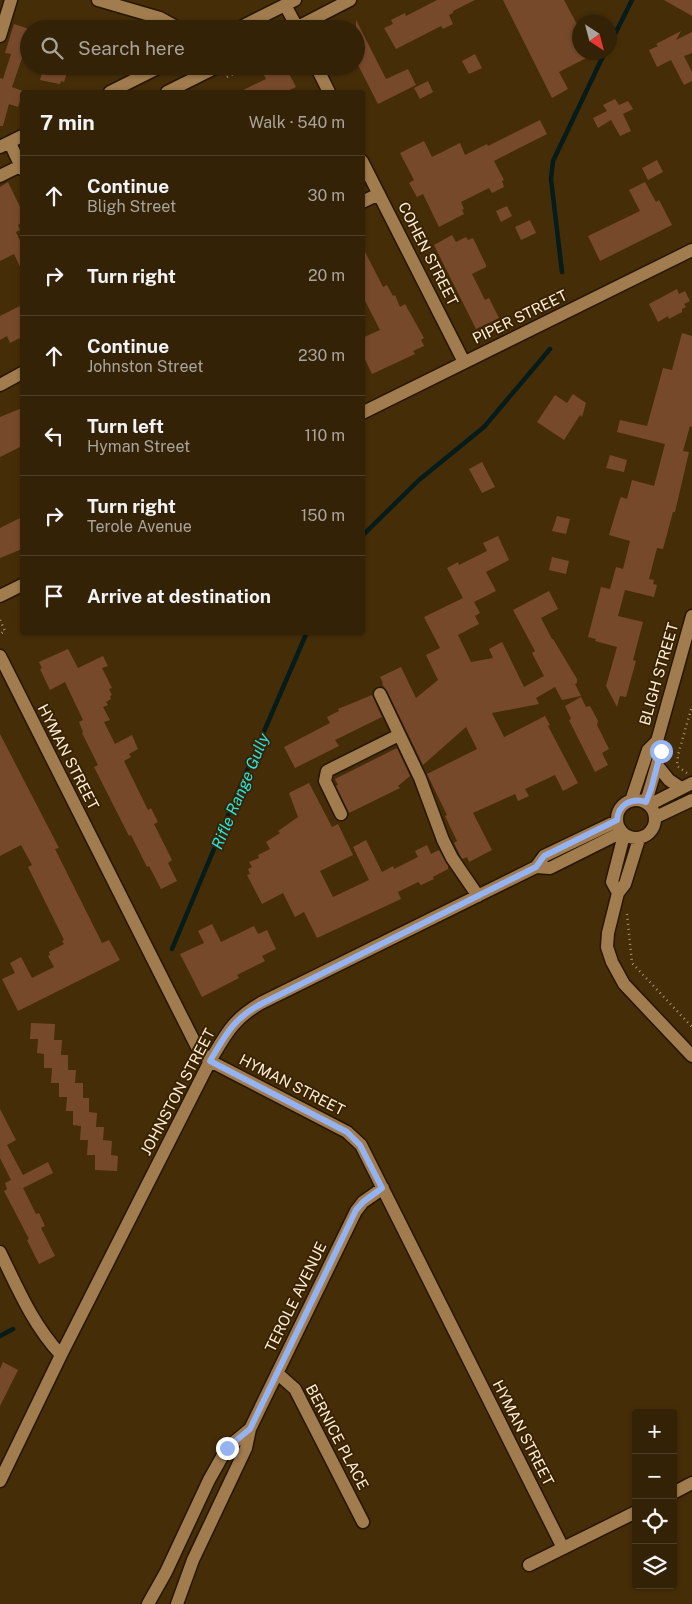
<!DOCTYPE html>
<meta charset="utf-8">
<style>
:root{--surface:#342206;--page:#3c2a10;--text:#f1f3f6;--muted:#a9a49b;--line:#4e3f28}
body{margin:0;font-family:"Public Sans",sans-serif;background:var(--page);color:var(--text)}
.controls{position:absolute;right:15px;bottom:15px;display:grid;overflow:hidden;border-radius:5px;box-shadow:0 1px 4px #0004}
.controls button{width:45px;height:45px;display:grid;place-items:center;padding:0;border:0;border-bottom:1px solid var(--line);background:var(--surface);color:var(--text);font:25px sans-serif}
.compass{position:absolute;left:572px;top:15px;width:45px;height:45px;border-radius:50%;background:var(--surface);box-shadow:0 1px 4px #0004;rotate:144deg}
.stop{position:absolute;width:15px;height:15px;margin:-11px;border:4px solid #95b2f1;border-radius:50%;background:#fff}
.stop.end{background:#95b2f1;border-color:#fff;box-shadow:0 1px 5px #0008}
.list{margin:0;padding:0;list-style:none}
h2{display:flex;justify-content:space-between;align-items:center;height:65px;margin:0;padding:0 20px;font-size:21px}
h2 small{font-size:16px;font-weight:400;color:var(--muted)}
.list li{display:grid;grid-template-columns:32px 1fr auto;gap:15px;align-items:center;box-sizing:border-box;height:80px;padding:0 20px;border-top:1px solid var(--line)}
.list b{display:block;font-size:19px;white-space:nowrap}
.list p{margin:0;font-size:16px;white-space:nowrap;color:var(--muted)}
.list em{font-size:16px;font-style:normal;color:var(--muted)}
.icon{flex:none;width:28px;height:28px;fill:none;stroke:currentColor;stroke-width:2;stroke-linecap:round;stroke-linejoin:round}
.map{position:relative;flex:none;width:692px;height:1604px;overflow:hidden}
.search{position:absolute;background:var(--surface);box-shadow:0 1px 4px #0004;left:20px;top:20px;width:345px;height:55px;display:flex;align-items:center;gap:12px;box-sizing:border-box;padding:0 18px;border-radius:28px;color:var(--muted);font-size:19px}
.panel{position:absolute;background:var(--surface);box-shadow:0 1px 4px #0004;left:20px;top:90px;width:345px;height:545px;border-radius:5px}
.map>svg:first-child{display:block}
</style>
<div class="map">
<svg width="692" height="1604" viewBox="0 0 692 1604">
<rect width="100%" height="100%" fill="#452d08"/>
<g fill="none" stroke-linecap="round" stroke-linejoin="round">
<path stroke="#051c1b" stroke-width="4.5" d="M610,44l22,-44
M562,272l-11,-93 2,-18 52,-109
M362,536l57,-56 65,-53 66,-78
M172,949l71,-169 64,-148
M0,1336l13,-7"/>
</g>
<path fill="#77492b" d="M437,0h38l-22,11v2l-4,2 4,9 -10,5 -2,-3 -45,23 -12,-21 9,-4 -2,-4 14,-7 1,3z
M503,0h61l16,30v22h18l-39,20 9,17 -16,9z
M664,0h28v16z
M356,20l30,59 22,-10 8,16 -38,19 -22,-43z
M14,24l15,5v31l-7,-2 -10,29 11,4 -5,16 -9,-3 -6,22h-3v-48l3,1 8,-25 -6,-1z
M681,31l-5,9 16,-8v21l-8,3 8,16v9l-8,4 -13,-25 -14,7 -8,-17 9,-4 -2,-2z
M475,54l7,14 -13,6 -7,-13z
M44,66h25l-5,16 -3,-1 -1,3 -20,-4z
M277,66h8l11,21 -11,5h-46l27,-13 -3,-6z
M428,81l5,11 -13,7 -6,-11z
M615,99l4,6 9,-4 5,8 -10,5 8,17 -11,5 -9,-16 -13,8 -5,-10 14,-7 -4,-6z
M540,120l7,14 -53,27 10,19 -2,1 2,6 -12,6 -3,-5 -28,14 3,7 -2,1 2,4 -25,13 -16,-33 -6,3 -8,-14 5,-3 -14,-27 24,-12 8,16 28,-14 5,12 22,-11 1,2z
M657,160l6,12 -15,8 -6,-12z
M8,182l14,29v11l-4,3 2,5 -4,2 6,13v26l-8,-17 -14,7v-74z
M645,182l11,20 3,-2 13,25 -72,36 -12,-25 52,-25 -11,-21z
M507,206l5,10 -11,6 -5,-11z
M530,220l6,13 -15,7 -6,-13z
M452,235l4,7 10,-5 2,3 5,-2 13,27v2l-14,7 13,26 4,-2 10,20 -23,11 -42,-84z
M362,246l21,41 4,-2 6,11 2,-1 5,12 5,-3 19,34 -3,2 3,6 -11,5 2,3 -43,20 -10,-21v-15l18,-8 -18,-35z
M677,289l2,5 6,-3 5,10 -6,3 2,3 -4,2v3l-13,7 -1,-3 -10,6 -9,-18z
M22,305v32l-12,6 -3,-7 -7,4v-24z
M682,333l10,3v91l-2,-1 -7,25 6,1 -14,60h-2l-10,37 -6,-1 -8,31 5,1 -1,4 4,1 -3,12 -29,-7 -7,26 25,6 -10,38 3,1 -10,36 -6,-1 -3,11 -11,-21 11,-39 -22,-6 1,-2 -8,-2 13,-50 9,2 6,-22 7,2 7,-28 -21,-6 10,-33 2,-5 6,2 5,-19 22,6 11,-42 -48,-12 3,-12 27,6 16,-58 9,2z
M573,394l13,9 -4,14 -2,-2 -16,25 -27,-18 18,-27 12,8z
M22,408v38l-22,11v-40z
M610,455l17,5 -3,12 -18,-4z
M482,462l13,25 -13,6 -13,-24z
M557,516l13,3 -4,15 -14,-3z
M22,517v32l-22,9v-30z
M498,536l11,24 -23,12 10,19 -22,11 6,11 -5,3 4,8 -21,11 13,27 22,-4 -4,-9 13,-7 22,45 20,-11 -12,-23 3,-2 -22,-41 36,-19 9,18 -17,9 11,21h1l24,40v4l-2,1 6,12 -19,4 -7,-13 -19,11 3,6 -47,9 12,24 41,-21 5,9 -2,1 30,57 -15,8 -8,-16 -30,14 4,7 -11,5 -3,-7 -42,19 19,37 -23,12 -2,-5 -5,2 -8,-16 3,-2 -12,-25 2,-1 -20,-41 50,-25 -11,-22 -43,38 -36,-74 -5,-7 1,-1 -3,-6 21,-10 15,31 22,-18 -12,-25 14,-7 -16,-31 39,-19 -16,-30 11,-6 1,3 28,-14 -4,-8z
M552,557l17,4 -3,13 -17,-4z
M68,649l10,19 25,-12 5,10 -6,2 10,20 -3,1 3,6 -2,1 1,3 -5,3 2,3 -5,2 7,13 -6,2 11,22 17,-9 6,14 -9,5 2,3 -7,4 24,49 3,-2 7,14 -4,2 18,36 -4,3 9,18 -16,8 -12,-23 -2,1 -16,-32 -2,1 -35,-69 4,-2 -16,-32 1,-1 -4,-10 4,-2 -18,-38 -15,8 -10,-21 2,-1 -3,-6z
M372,695l10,22 -47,23 4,6 -44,22 -11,-21 46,-24 -3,-6 12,-6 -1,-2z
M581,697l5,10 4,-1 8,15 -1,4 12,24 -7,4 6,12 -13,7 -26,-52 2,-1 -6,-13z
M0,734l59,114 -4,1 47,94 7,-3 11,20 -102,51 -16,-32 13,-6 -5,-10 11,-6 11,21 22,-11 -6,-11 2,-1 -1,-3 15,-8 -2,-3 2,-1 -36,-73 4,-2 -11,-20 -21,11z
M397,748l13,28 -12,10 2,2 -51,25 -13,-27 2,-1 -3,-6z
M309,783l23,44 6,-3 15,31 -33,16 13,26 36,-17 -16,-33 13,-7 16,32 11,-6 1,3 24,-12 -3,-6 12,-6 4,9 8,-4 9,16v3l-15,8 1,2 -13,6 -3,-3 -20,10 3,7 -84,39 -13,-26 -9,5 -12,-24 -21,11 -15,-29 3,-1 -2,-5 4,-2 -3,-5 10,-4 -1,-3 12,-6 -4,-7 14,-9 -2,-2 20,-14 -9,-24z
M212,924l9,18 33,-16 4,8 9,-4 9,19 -14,7 3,5 -28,14 2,3 -37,19 -22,-43 24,-11 -6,-12z
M31,1023l24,1 -1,16h8l-1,15h7v15h8l-1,13h8v15h6v14l8,1 -1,14h8l-1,13 9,1 -1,14 7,1 -1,15 -22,-1v-15h-8l1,-15h-8l1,-14 -8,-1v-14h-7l1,-14h-8v-14h-8l1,-15h-8v-14l-7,-1 1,-14h-8z
M0,1109l16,31 -9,5 16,30 25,-13 5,11 -30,15 13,26 3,-1 6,13 -4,2 14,28 -16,8 -12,-24 2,-1 -25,-48 3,-2 -2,-6 6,-3 -11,-22z
M3,1362l15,8 -18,36v-37z"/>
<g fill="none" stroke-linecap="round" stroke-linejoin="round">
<g stroke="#271600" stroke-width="15">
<path id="minor" d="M98,0l62,18 20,11
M285,5l13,24
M237,29l58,-29
M294,29l56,-29
M0,36l11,-36
M316,66l13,26
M110,92l52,-26
M167,92l52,-26
M10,143l12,26
M0,147l22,-11
M362,161l102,201
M0,176l22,-11
M362,202l17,-8
M0,385l22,-12
M362,413l330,-163
M0,596l22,-11
M0,656l197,391 13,14 137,71 14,13 202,403
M380,694l40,84 23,62 9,18 26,38
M657,765l12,15 12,8
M617 819a19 19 0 1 1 38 0a19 19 0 1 1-38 0Z
M631,801l17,-51 9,-9 35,-125
M646,802l15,-51 -4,-10
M649,805l43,-22
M341,814l-16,-33 2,-10 72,-36
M656,817l36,-17
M639,839l-14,45 -7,9 -10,40 -1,14 5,15 12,22 68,72
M536,867l14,1 72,-36
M618,893l-6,-11 12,-47
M0,1252c18,37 33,73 61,103
M277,1373l18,16 68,133
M0,1481l61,-126 149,-294c16,-27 23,-42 51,-58l275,-136 8,-11 73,-35
M673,1493l19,-10
M529,1565l107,-53
M148,1604l18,-32 43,-92 18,-32 23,-19
M177,1604l16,-44 53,-112 4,-19 106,-218 7,-9 20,-14"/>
</g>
<path stroke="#a89479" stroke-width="2.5" stroke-dasharray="1 4" stroke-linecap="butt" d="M227,77l22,-11
M0,620l5,11 -5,3
M687,773l-10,-7 1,-11 14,-49
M627,914l5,49 60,64"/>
<use href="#minor" stroke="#a07c4e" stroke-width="12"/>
</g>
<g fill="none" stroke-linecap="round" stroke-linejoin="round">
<path stroke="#95b2f1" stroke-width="6" d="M227,1448l23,-19 106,-219 7,-8 19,-14 -22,-43 -13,-13 -137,-71c16,-27 23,-42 51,-57l275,-137 8,-11 73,-36c1,-15 14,-23 29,-18l5,-13 10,-38"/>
</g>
<g text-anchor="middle" stroke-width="4" stroke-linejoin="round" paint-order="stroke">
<g font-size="15" fill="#fdedda" stroke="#3a2300">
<text transform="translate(428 254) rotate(63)" y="5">COHEN STREET</text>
<text transform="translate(520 317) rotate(-26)" y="5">PIPER STREET</text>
<text transform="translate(659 674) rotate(-74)" y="5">BLIGH STREET</text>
<text transform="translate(68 757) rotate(63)" y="5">HYMAN STREET</text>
<text transform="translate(292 1085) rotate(27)" y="5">HYMAN STREET</text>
<text transform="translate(178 1092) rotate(-62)" y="5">JOHNSTON STREET</text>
<text transform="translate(296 1297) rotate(-64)" y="5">TEROLE AVENUE</text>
<text transform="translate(523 1433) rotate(63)" y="5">HYMAN STREET</text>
<text transform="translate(337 1437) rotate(62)" y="5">BERNICE PLACE</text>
</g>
<g font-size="16" font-style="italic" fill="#21e7e4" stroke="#3a2300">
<text transform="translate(240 791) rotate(-67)" y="6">Rifle Range Gully</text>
</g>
</g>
</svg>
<div class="controls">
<button>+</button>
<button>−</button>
<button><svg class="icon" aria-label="locate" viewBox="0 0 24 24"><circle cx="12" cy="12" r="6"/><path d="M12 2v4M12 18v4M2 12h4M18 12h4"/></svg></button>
<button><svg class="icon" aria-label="layers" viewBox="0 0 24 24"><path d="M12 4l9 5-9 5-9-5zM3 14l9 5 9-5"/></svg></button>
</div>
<svg class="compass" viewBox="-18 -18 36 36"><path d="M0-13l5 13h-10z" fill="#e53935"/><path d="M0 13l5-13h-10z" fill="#a9a49b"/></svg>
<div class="stop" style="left:661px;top:751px"></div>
<div class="stop end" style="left:227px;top:1448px"></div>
<div class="search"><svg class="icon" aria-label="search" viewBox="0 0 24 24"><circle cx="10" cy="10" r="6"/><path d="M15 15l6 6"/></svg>Search here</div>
<section class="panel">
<h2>7 min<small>Walk · 540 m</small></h2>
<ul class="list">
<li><svg class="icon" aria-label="ahead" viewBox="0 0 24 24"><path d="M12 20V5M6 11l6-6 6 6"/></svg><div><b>Continue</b><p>Bligh Street</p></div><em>30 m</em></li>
<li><svg class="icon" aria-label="right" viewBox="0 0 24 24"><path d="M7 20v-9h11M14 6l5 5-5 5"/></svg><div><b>Turn right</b></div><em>20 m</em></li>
<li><svg class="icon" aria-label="ahead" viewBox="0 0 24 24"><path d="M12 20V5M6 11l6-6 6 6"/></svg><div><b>Continue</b><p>Johnston Street</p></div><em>230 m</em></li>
<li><svg class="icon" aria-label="left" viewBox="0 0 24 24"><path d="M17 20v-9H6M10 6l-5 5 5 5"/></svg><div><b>Turn left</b><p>Hyman Street</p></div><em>110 m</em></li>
<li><svg class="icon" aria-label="right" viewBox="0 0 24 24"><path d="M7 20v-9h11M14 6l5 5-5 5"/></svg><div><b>Turn right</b><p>Terole Avenue</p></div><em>150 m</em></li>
<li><svg class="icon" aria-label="arrive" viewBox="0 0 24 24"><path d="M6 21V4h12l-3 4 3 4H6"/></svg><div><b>Arrive at destination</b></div></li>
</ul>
</section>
</div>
